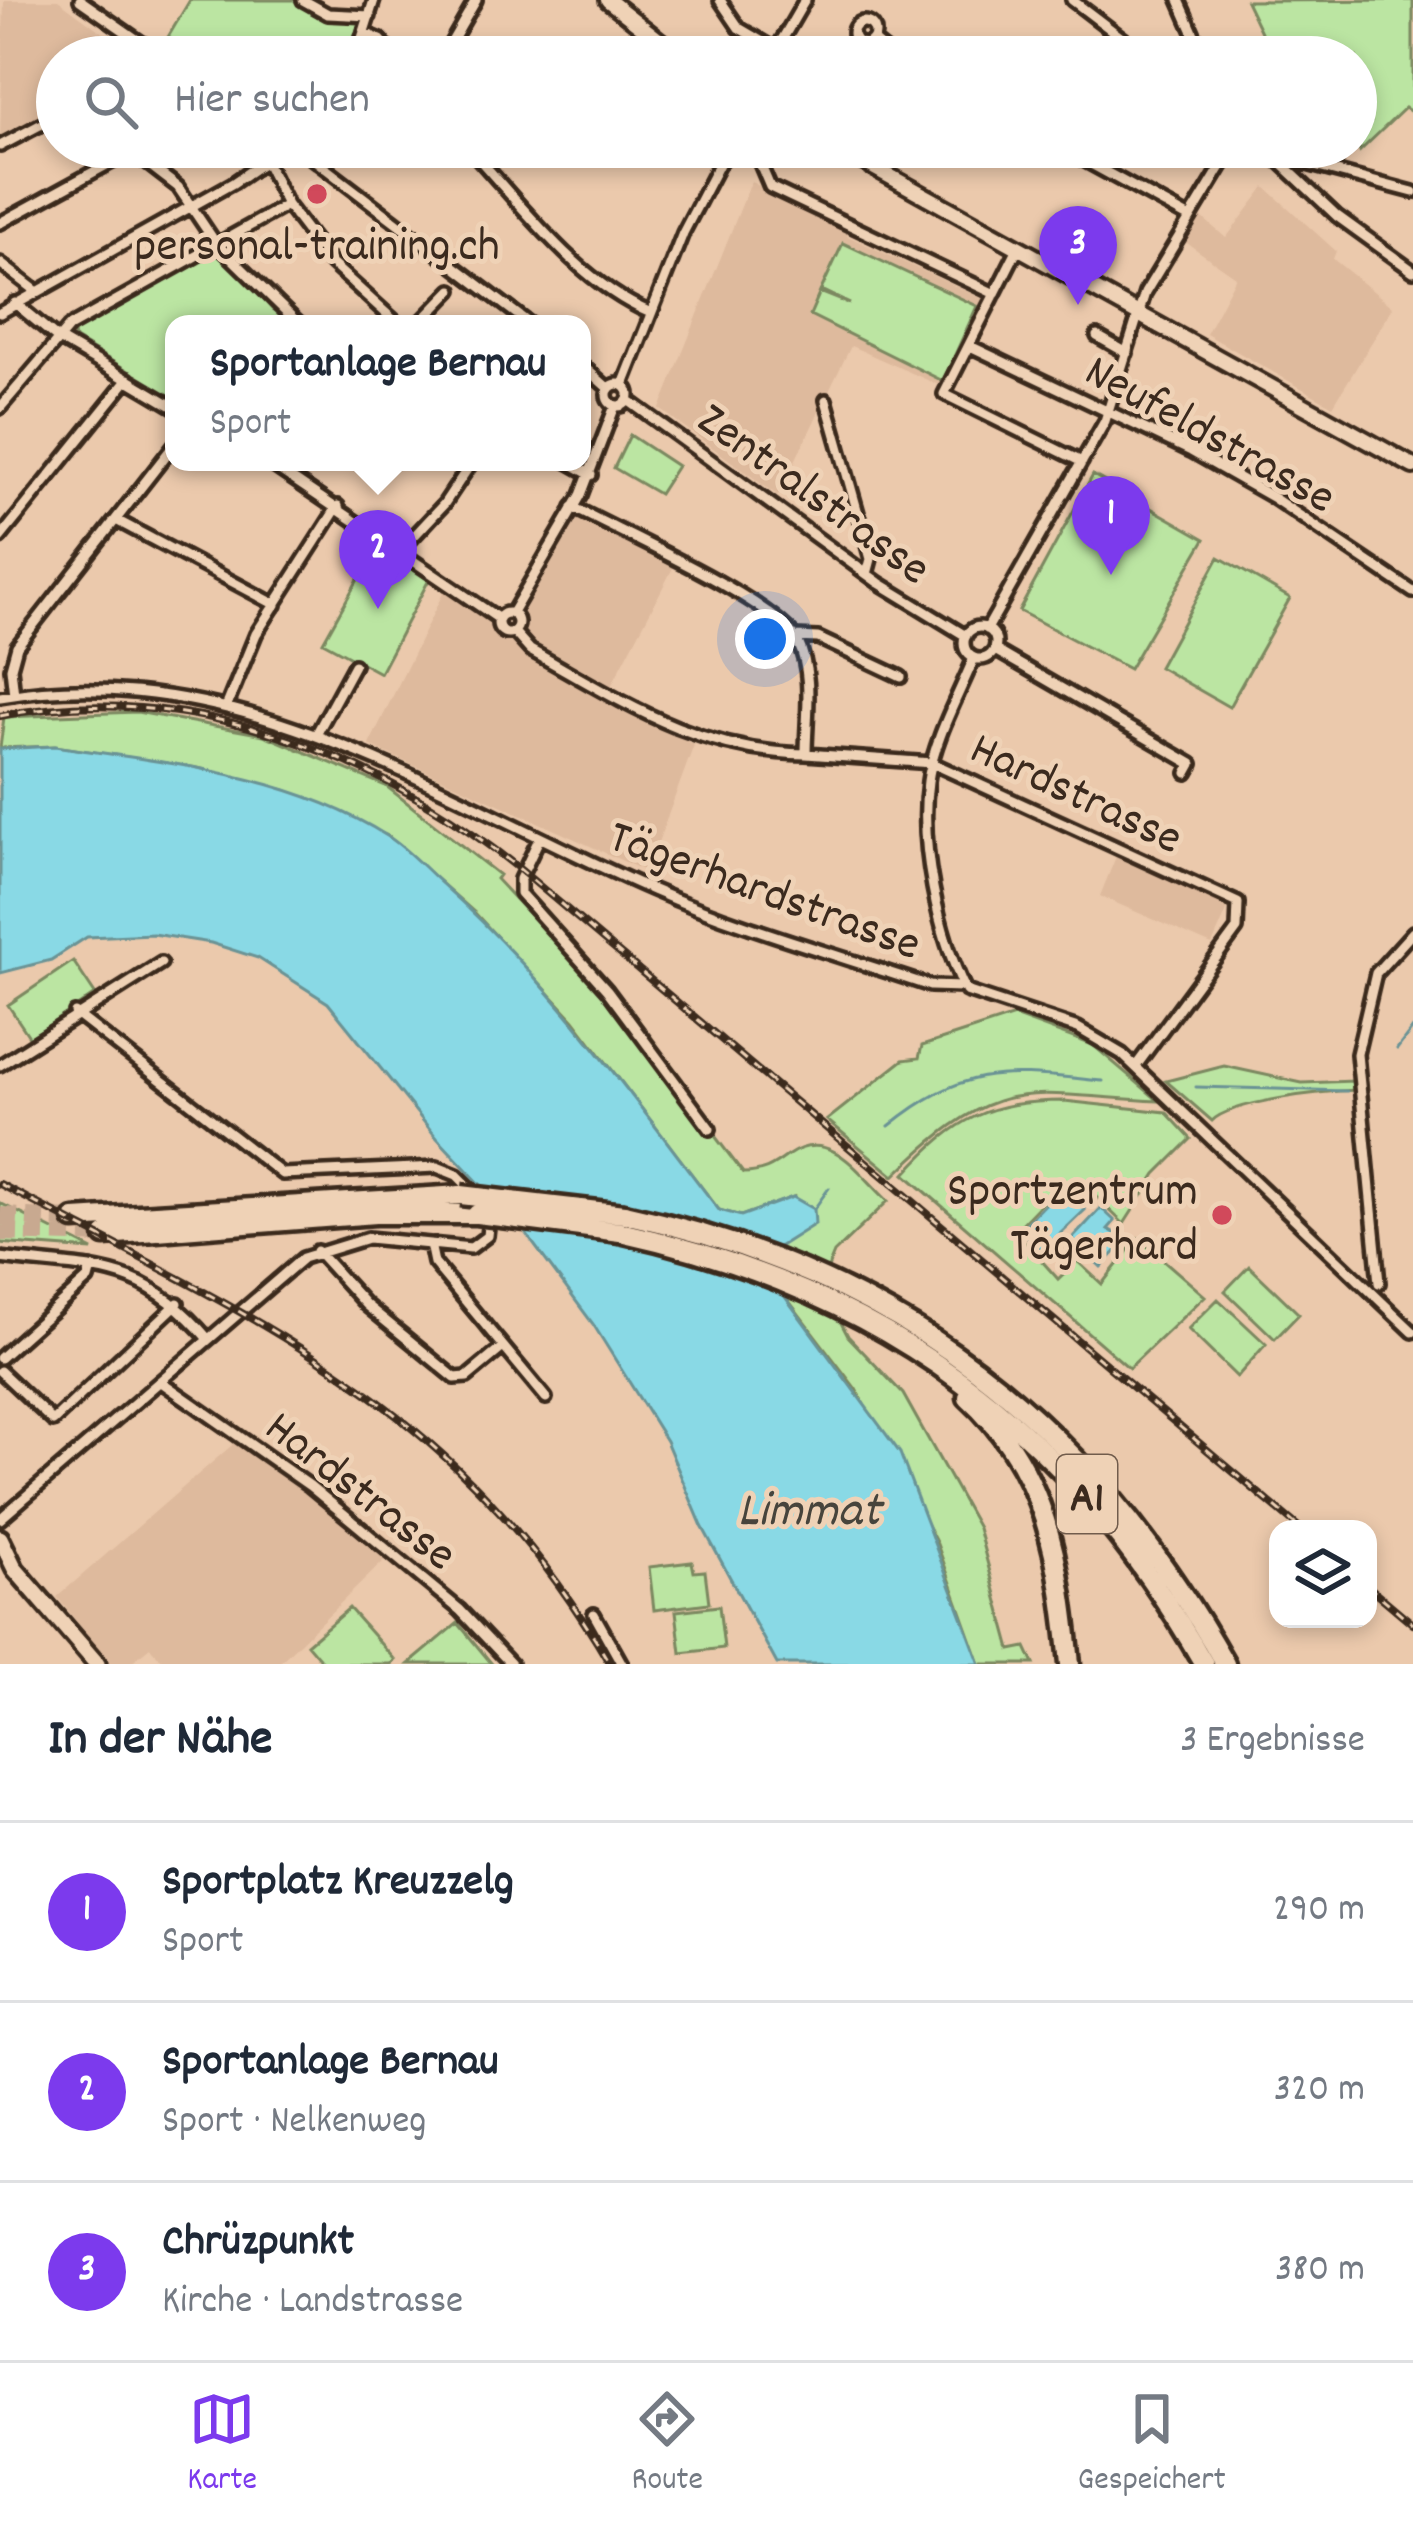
<!DOCTYPE html>
<html lang="de">
<meta charset="utf-8">
<style>
:root{--surface:#fff;--page:#f6f6f7;--text:#1f2937;--muted:#747a83;--line:#e0e1e3;--accent:#7c3aed}
body{margin:0;font-family:Dekko,sans-serif;background:var(--page);color:var(--text)}
.controls{position:absolute;right:36px;bottom:36px;display:grid;overflow:hidden;border-radius:24px;box-shadow:0 6px 18px #0003}
.controls button{width:108px;height:108px;display:grid;place-items:center;padding:0;border:0;border-bottom:3px solid var(--line);background:var(--surface);color:var(--text);font:60px sans-serif}
.you{position:absolute;left:765px;top:639px;width:42px;height:42px;margin:-30px;border:9px solid #fff;border-radius:50%;background:#1a73e8;box-shadow:0 0 0 18px #1a73e833}
.badge{display:grid;place-items:center;width:78px;height:78px;border-radius:50%;background:var(--accent);color:#fff;font-size:39px;font-weight:700}
.pin{position:absolute;translate:-50% -99px;filter:drop-shadow(0 3px 6px #0008)}
.pin::after{content:'';position:absolute;top:63px;width:42px;height:36px;background:inherit;clip-path:polygon(0 0,100% 0,50% 100%)}
.popup{position:absolute;left:165px;top:315px;width:426px;height:156px;box-sizing:border-box;display:grid;place-content:center;border-radius:24px;background:var(--surface);filter:drop-shadow(0 3px 9px #0005);font-size:39px;white-space:nowrap;color:var(--muted)}
.popup b{font-size:45px;color:var(--text)}
.popup::after{content:'';position:absolute;left:50%;top:100%;margin-left:-24px;border:24px solid transparent;border-top-color:var(--surface)}
.list{margin:0;padding:0;list-style:none}
h2{display:flex;justify-content:space-between;align-items:center;height:156px;margin:0;padding:0 48px;font-size:51px}
h2 small{font-size:39px;font-weight:400;color:var(--muted)}
.list li{display:grid;grid-template-columns:78px 1fr auto;gap:36px;align-items:center;box-sizing:border-box;height:180px;padding:0 48px;border-top:3px solid var(--line)}
.list b{display:block;font-size:45px;white-space:nowrap}
.list p{margin:0;font-size:39px;white-space:nowrap;color:var(--muted)}
.list em{font-size:39px;font-style:normal;color:var(--muted)}
.icon{flex:none;width:66px;height:66px;fill:none;stroke:currentColor;stroke-width:2;stroke-linecap:round;stroke-linejoin:round}
.map{position:relative;flex:none;width:1413px;height:1664px;overflow:hidden}
.search{position:absolute;background:var(--surface);box-shadow:0 6px 18px #0003;left:36px;right:36px;top:36px;height:132px;display:flex;align-items:center;gap:30px;box-sizing:border-box;padding:0 42px;border-radius:66px;color:var(--muted);font-size:45px}
.sheet{height:696px;background:var(--surface)}
nav{display:flex;justify-content:space-around;align-items:center;box-sizing:border-box;height:168px;border-top:3px solid var(--line);background:var(--surface);font-size:33px;color:var(--muted)}
nav a{display:grid;justify-items:center;gap:6px}
nav .on{color:var(--accent)}
.map>svg:first-child{display:block}
</style>
<div class="map">
<svg width="1413" height="1664" viewBox="0 0 1413 1664">
<rect width="100%" height="100%" fill="#ebc9ac"/>
<filter id="ink" filterUnits="userSpaceOnUse"><feTurbulence type="fractalNoise" baseFrequency=".00833" numOctaves="2"/><feDisplacementMap in="SourceGraphic" scale="24" xChannelSelector="R" yChannelSelector="G"/><feConvolveMatrix kernelMatrix="1 2 1 2 8 2 1 2 1" color-interpolation-filters="sRGB"/></filter>
<g filter="url(#ink)">
<path fill="#deba9d" d="M4,0h54l56,41 -4,16h-53v56l-57,29z
M751,182l89,42 8,12 137,64 -42,87 -92,-41 -73,150 -118,-87z
M1265,187l71,64 -3,8 60,48 -60,99 -127,-72 30,-57 -55,-38 16,-26 29,25z
M573,512l101,54 -65,124 -11,-4 96,59 -47,127 -278,-127 75,-154 78,48 2,-24 -7,-6z
M1117,854l112,52 -17,39 -112,-49z
M239,1439l149,118 -110,107h-112l-16,-17 -21,17h-18l-54,-67z"/>
<path fill="#bbe5a2" stroke="#7b8860" stroke-width="3" d="M190,0h109l61,19 -11,38h-153l-28,-20z
M1413,0v113l-8,-5 -45,43 -4,-15 15,-14 -15,-16v-49h-83l-27,-56z
M843,243l134,63 -34,75 -133,-66 10,-23 30,12 -29,-14z
M214,245l58,64 23,15h-121v74l-99,-59 -2,-11z
M630,435l47,31 -18,28 -45,-26z
M1093,475l112,64 -76,130 -110,-58z
M376,547l55,29 -51,97 -57,-31z
M1219,557l71,41 -61,109 -70,-40z
M137,712l127,23 122,51 113,89 -3,4 126,134 121,160c19,0 29,-6 44,-17 43,-30 70,16 101,45l-54,52 -13,32 27,51 55,58 75,134 33,122 15,-3 8,17h-54l-43,-120 -81,-155 -93,-122 30,-70 -52,19 -22,-6 -145,-190 -99,-107 -87,-77 -103,-46 -87,-22 -143,-22 -55,2 4,-31z
M73,961l22,33 -65,44 -22,-33z
M1014,1016l79,29 66,56c-138,-7 -159,-29 -265,75l-67,-56 76,-60 16,-2 3,-12z
M1224,1066l78,17 52,-2 3,9c-31,1 -126,11 -145,31l-46,-40z
M1064,1101l102,11 25,27 -35,35 -32,50 -28,-27 -7,6 -25,-23 -49,51 43,48 19,-18 25,23 36,-46 67,58 -76,72 -224,-194c51,-56 83,-73 159,-73z
M0,1203l93,47 -93,-7z
M1249,1266l50,48 -24,25 -50,-48z
M1218,1299l48,45 -29,33 -49,-48z
M692,1562l2,10 11,-1 4,32 -55,7 -5,-43z
M719,1606l5,42 -43,5 -5,-42z
M349,1608l46,52 -4,4h-67l-17,-20z
M458,1623l34,41h-83z"/>
<path fill="#89d9e5" stroke="#6a9395" stroke-width="3" d="M55,746c112,17 235,28 332,90 20,12 38,33 55,48 107,95 190,213 277,326l22,6 52,-19 21,12 1,15 -49,31 -3,12 137,186 80,211h-203l-75,-138 -36,-85 -73,-117 -69,-93 -87,-93 -109,-135 -70,-45 -47,-15 -58,-9 -66,3 -36,23 -51,13v-224z
M1062,1187l23,23 -43,41 -22,-21z
M1101,1208l14,13 -7,8 19,11 -26,27 -29,-28z"/>
<g fill="none" stroke-linecap="round" stroke-linejoin="round">
<path stroke="#6a9395" stroke-width="3" d="M1397,1049l16,-21
M1196,1087l151,4
M889,1126c79,-64 119,-54 214,-45
M814,1209l15,-21"/>
<path stroke="#c8a990" stroke-width="18" stroke-dasharray="18 9" stroke-linecap="butt" d="M0,1216l74,3
M0,1232l105,3"/>
<g stroke="#3b2a1e" stroke-width="18">
<path id="street" d="M80,0l82,57
M303,0l25,14 42,2
M720,0l19,28 37,22
M1072,0l75,57
M1179,0l25,57
M853 33a11 11 0 1 1 22 0a11 11 0 1 1-22 0Z
M365,33l16,7 14,17
M872,40l21,17
M356,57l18,-57
M443,57l33,-57
M772,57l33,-57
M0,146l57,-30
M126,147l52,40 37,55 84,82
M468,147c53,57 109,135 183,166
M753,147l17,40 225,107
M1060,147l130,71
M1264,147l73,69 76,55
M300,149l230,175
M1273,155l140,37
M266,162l21,43 45,59 66,60
M0,223l132,-72
M1019,246l-75,148 138,68
M0,263l35,27
M15,303l42,35 117,69
M0,313l233,-130 48,-33
M419,324l33,-34
M1097,336l30,17
M970,346l221,105 81,46 141,95
M582,365l27,24
M607 395a11 11 0 1 1 22 0a11 11 0 1 1-22 0Z
M623,385l60,-152 45,-86
M628,400l251,183 87,53
M826,400l45,159 -4,15
M0,408l69,-81 218,-122
M268,462l231,157
M568,462l23,13
M573,507c46,25 205,95 225,135 16,34 8,75 8,112l126,9 306,140 -1,26 -101,137
M118,521l158,84
M0,538l128,-159
M402,549l42,-45 28,-42
M498 623a10 10 0 1 1 20 0a10 10 0 1 1-20 0Z
M512,613l69,-118 34,-89
M964 643a16 16 0 1 1 32 0a16 16 0 1 1-32 0Z
M987,629l118,-208 40,-128 88,-146
M514,632l16,18c93,52 166,102 276,104
M796,637l22,1 83,39
M995,650l197,114 -5,9
M974,658c-16,39 -40,81 -46,123 -9,63 10,153 38,210l112,37 44,26 291,278
M14,695l-3,-27 6,-22 157,-201
M0,697c241,-41 442,102 653,193 89,39 185,65 277,96l33,1
M227,705l29,-71 82,-128
M317,733l37,-68
M539,839l-19,40v14l87,97 103,139
M75,1013l207,161 155,-7 20,8 18,18
M0,1065l161,-102
M430,1244l4,19 112,135
M317,1251l49,54 89,73 12,-1 36,-30
M0,1258c95,12 141,2 208,81
M1379,1283l-22,-229 19,-81 37,-41
M0,1358l88,-79 3,-11
M0,1371l53,50 125,-118
M160,1381l150,105 150,124 51,54
M0,1519l303,-261 65,-20 103,10 16,-12 2,-19
M594,1614l28,50"/>
</g>
<g stroke="#3b2a1e" stroke-width="22">
<path id="secondary" d="M608,0l72,57
M837,147l576,319"/>
</g>
<g stroke="#3b2a1e" stroke-width="24">
<path id="primary" d="M0,1538l15,31 82,95"/>
</g>
<g stroke="#3b2a1e" stroke-width="27">
<path id="highway" d="M624,1214c275,59 464,207 601,450
M74,1219l387,-24
M620,1232c265,58 450,197 584,432
M105,1235l270,-21h102
M968,1397c79,72 92,167 102,267"/>
</g>
<use href="#street" stroke="#efd2b6" stroke-width="9"/>
<use href="#secondary" stroke="#efd2b6" stroke-width="14"/>
<use href="#primary" stroke="#efd2b6" stroke-width="15"/>
<use href="#highway" stroke="#efd2b6" stroke-width="18"/>
<g stroke="#3b2a1e" stroke-width="8">
<path id="rail" d="M0,716c187,-37 380,38 523,156l778,657
M0,1184c256,137 456,216 610,480
M1368,1586l45,38"/>
</g>
<use href="#rail" stroke="#efd2b6" stroke-width="3" stroke-dasharray="9" stroke-linecap="butt"/>
<g stroke="#3b2a1e" stroke-width="27" stroke-linecap="butt">
<path id="highway-bridge" d="M461,1195l163,19
M477,1214l143,18"/>
</g>
<use href="#highway-bridge" stroke="#efd2b6" stroke-width="18"/>
</g>
</g>
<g fill="#d1495b" stroke="#efd2b6" stroke-width="4.5">
<circle cx="317" cy="194" r="12"/>
<circle cx="1222" cy="1215" r="12"/>
</g>
<g text-anchor="middle" stroke-width="10" stroke-linejoin="round" paint-order="stroke">
<rect fill="#efd2b6" stroke="#715c4c" stroke-width="3" x="1057" y="1455" width="60" height="78" rx="9"/>
<g font-size="45" font-weight="bold" fill="#3b2a1e">
<text x="1087" y="1510">A1</text>
</g>
<g font-size="48" fill="#3b2a1e" stroke="#efd2b6">
<text x="317" y="259">personal-training.ch</text>
<text x="1198" y="1204" text-anchor="end">Sportzentrum<tspan x="1198" dy="55">Tägerhard</tspan></text>
</g>
<g font-size="48" fill="#3b2a1e" stroke="#efd2b6">
<text transform="translate(1212 431) rotate(29)" y="17">Neufeldstrasse</text>
<text transform="translate(816 491) rotate(36)" y="17">Zentralstrasse</text>
<text transform="translate(1078 790) rotate(25)" y="17">Hardstrasse</text>
<text transform="translate(766 887) rotate(20)" y="17">Tägerhardstrasse</text>
<text transform="translate(363 1488) rotate(38)" y="17">Hardstrasse</text>
</g>
<g font-size="51" font-style="italic" fill="#47443c" stroke="#efd2b6">
<text x="809" y="1524">Limmat</text>
</g>
</g>
</svg>
<div class="controls">
<button><svg class="icon" aria-label="layers" viewBox="0 0 24 24"><path d="M12 4l9 5-9 5-9-5zM3 14l9 5 9-5"/></svg></button>
</div>
<div class="you"></div>
<div class="pin badge" style="left:1111px;top:575px">1</div>
<div class="pin badge" style="left:378px;top:609px">2</div>
<div class="popup"><b>Sportanlage Bernau</b>Sport</div>
<div class="pin badge" style="left:1078px;top:305px">3</div>
<div class="search"><svg class="icon" aria-label="search" viewBox="0 0 24 24"><circle cx="10" cy="10" r="6"/><path d="M15 15l6 6"/></svg>Hier suchen</div>
</div>
<section class="sheet">
<h2>In der Nähe<small>3 Ergebnisse</small></h2>
<ul class="list">
<li><span class="badge">1</span><div><b>Sportplatz Kreuzzelg</b><p>Sport</p></div><em>290 m</em></li>
<li><span class="badge">2</span><div><b>Sportanlage Bernau</b><p>Sport · Nelkenweg</p></div><em>320 m</em></li>
<li><span class="badge">3</span><div><b>Chrüzpunkt</b><p>Kirche · Landstrasse</p></div><em>380 m</em></li>
</ul>
</section>
<nav>
<a class="on"><svg class="icon" aria-label="map" viewBox="0 0 24 24"><path d="M3 6l6-2 6 2 6-2v14l-6 2-6-2-6 2zM9 4v14M15 6v14"/></svg>Karte</a>
<a><svg class="icon" aria-label="directions" viewBox="0 0 24 24"><path d="M12 3l9 9-9 9-9-9zM9 14v-3h6M13 9l2 2-2 2"/></svg>Route</a>
<a><svg class="icon" aria-label="saved" viewBox="0 0 24 24"><path d="M7 4h10v16l-5-4-5 4z"/></svg>Gespeichert</a>
</nav>
